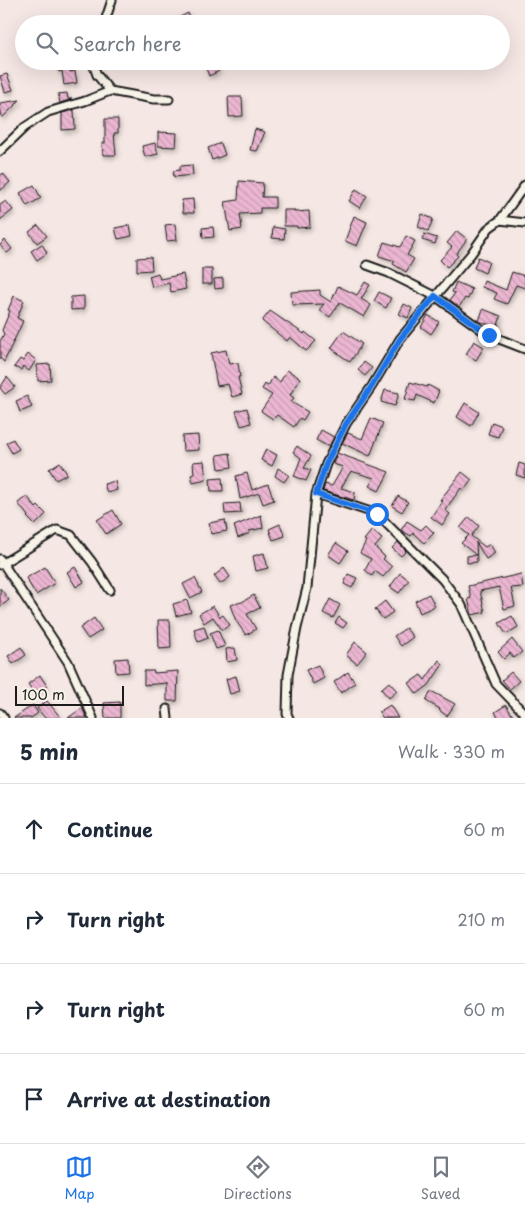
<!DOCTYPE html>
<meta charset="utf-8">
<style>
:root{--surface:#fff;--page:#f2f2f3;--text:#1f2937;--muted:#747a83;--line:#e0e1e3;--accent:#1a73e8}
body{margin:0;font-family:"Playpen Sans",sans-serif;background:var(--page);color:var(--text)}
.scale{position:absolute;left:15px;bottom:12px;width:109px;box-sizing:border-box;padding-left:5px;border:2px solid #1c1c1c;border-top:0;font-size:14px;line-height:18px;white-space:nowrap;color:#1c1c1c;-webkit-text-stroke:4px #f7f3e8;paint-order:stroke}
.stop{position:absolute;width:15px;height:15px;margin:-11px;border:4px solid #1a73e8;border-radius:50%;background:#fff}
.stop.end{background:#1a73e8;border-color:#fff;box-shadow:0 1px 5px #0008}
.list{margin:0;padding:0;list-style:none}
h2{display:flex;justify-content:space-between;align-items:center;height:65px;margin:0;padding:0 20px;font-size:21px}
h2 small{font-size:16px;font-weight:400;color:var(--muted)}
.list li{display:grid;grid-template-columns:32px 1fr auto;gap:15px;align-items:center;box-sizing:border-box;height:90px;padding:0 20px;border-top:1px solid var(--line)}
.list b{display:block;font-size:19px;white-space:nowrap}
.list em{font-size:16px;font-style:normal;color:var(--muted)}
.icon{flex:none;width:28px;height:28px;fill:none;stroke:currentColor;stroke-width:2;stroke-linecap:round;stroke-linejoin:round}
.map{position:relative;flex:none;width:525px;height:718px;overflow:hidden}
.search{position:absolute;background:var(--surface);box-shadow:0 5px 20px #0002;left:15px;right:15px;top:15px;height:55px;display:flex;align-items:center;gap:12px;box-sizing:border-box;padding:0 18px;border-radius:28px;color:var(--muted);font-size:19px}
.sheet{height:425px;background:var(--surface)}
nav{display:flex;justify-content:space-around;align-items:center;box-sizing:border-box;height:70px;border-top:1px solid var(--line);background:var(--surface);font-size:14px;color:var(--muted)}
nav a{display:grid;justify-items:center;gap:2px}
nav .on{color:var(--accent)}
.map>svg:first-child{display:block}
</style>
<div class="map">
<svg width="525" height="718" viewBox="0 0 525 718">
<defs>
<pattern id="building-back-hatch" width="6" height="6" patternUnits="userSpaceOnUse" patternTransform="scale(1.25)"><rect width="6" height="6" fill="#ebb6d1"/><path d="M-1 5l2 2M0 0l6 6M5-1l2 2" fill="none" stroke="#c99cb3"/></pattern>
<filter id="shadow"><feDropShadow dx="1.5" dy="2.5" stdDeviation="2.5" flood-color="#0004"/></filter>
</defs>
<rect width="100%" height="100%" fill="#f5e7e3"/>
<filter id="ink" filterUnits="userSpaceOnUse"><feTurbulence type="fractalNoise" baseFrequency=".02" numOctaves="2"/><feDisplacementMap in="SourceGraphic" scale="10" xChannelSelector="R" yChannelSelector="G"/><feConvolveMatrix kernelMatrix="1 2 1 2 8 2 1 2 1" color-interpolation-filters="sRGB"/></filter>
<g filter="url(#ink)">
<path fill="url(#building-back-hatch)" stroke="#1c1c1c" filter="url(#shadow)" d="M188,13l5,11h-27z
M58,61h9l3,11 5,-1 2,12 -13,2 -2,-14 -3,1 -2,-7 2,-1z
M215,62l4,9 -10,5 -4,-10z
M7,74l6,16 -8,2 -5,-16z
M67,93l1,6h4l-12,4 -2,-9z
M228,97h14l1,19 -14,1z
M20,100l-18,18 -2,-15z
M74,110l1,19 -13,1v-17z
M105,119h13v14h-4l2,22h-13l-1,-12h3z
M255,129l10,3 -8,19 -7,-1z
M158,132l19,1 -1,14 -18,-1z
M155,143l3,11 -13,3 -3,-11z
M221,143l4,12 -13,5 -4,-12z
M192,165l1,10 -19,2 -1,-6 7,-1v-4z
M3,173l7,9 -10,9v-15z
M239,181l24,2 -1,14h13v11h-15v5l-20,1 2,15 -12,2 -5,-29 13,-2z
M34,185l7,13 -14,8 -7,-13z
M356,189l11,7 -7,12 -11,-7z
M193,199l1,14h-11l-1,-13z
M6,201l7,9 -13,10v-15z
M284,210h10v2l15,-1 1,16 -13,1v-2h-13z
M422,214l11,5 -5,12 -10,-4z
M354,216l13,6 -10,24 -12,-5z
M175,224l2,16 -10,1 -2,-16z
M38,225l9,11 -10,7 -8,-11z
M130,225l2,11 -14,3 -3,-11z
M213,227l1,10 -11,1 -1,-10z
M273,227l12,2 -1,10 -12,-1z
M457,231l10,8 -11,15 2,2 -11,11 -7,-7 12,-13 -5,-4z
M424,234l13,4 -2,6 -13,-4z
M406,236l9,5 -8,14 7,4 -8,13 -13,-8 2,-3 -16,-5 5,-14 16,5z
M5,240l7,9 -5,4 -7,-8z
M42,244l5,9 -10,7 -6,-9z
M151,257l1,13 -15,1v-13z
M478,257l11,5 -4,11 -11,-5z
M202,269h10v15h-10z
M512,272l13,4v12l-9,-3 -9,19 -13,-5 3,-6 -15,-6 2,-6 22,9z
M158,273l2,6 23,-5 3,15 -15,3 -2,-9 -17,4 -3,-11z
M223,278v10l-8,1 -1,-10z
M365,282l5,3 -9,14 10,6 -7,12 -24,-14 -10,14 -11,-7 5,-6 -32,1 -1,-13 29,-2v5l11,7 7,-16 19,9z
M456,282l16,7 -4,10 -3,-1 -6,9 -9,-7 5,-7 -3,-1z
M379,292l12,6 -5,10 -12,-7z
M14,296l10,5 -7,17 6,3 -19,41 -4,-4v-17l4,-7 -2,-4 8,-19 -2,-1z
M84,296v13l-13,1v-13z
M404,304l8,4 -4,10 -9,-4z
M483,309l18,7 -4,12 -18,-7z
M270,311l34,23 1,-2 11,9 -10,10 -16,-14 -3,4 -25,-20z
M428,315l11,7 -8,12 -10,-7z
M343,331l19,13 -12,18 -19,-14z
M474,341l10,6 -8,13 -10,-6z
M226,350l3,14 9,-1 2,14h-2l4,17 -10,3 -4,-13 -11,2 -6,-33z
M28,354l8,6 -7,11 -6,-5 -2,4 -7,-3 6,-8 3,2z
M364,362l8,6 -7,8 -7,-6z
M50,364l1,16 -13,1 -1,-16z
M287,370l13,8 -10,17 4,3 -3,4 17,10 -5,8 -3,-2 -6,9 -17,-12 -4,4 -12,-8 11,-16 -10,-6 3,-5 3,2 5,-9 7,5z
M7,377l8,10 -10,7 -5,-6z
M410,382l17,5 1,-2 11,6 -5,12 -17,-8 -2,6 -10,-2z
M385,390l14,3 -4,13 -14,-4z
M27,396l5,11 -12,5 -4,-11z
M465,403l14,9 -8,14 -14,-9z
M247,408l4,15 -10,3 -5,-15z
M371,418l12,5 -13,33 -28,-13 6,-10 14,6z
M492,422l10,4 -4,11 -10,-3z
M321,430l13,7 -5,10 -13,-7z
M198,435l1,15 -16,1 -1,-15z
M13,439l6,10 -7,4 -6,-10z
M297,446l14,10 -7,12 7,2 -5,11 -12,-5 7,-18 -8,-6z
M266,449l11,6 -5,11 -11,-6z
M230,453l2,14 -13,2 -2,-14z
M337,453l52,19 -10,19 -10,-5 5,-8 -23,-7 -10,17 14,4 -1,8 -31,-9 2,-7 7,2 11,-19 -10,-3z
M204,461l2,19 -13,3 -2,-8 3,-1 -1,-12z
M60,462l7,12 -11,6 -7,-11z
M519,463l6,2v13l-9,-3z
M278,468l11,7 -5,7 -9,-6z
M462,472l10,8 -8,10 -3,-2 -16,22 5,4 -8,11 -11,-8 11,-16 -2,-1z
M247,473l5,17 16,-6 6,16 -11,4 -4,-11 -19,6 -4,-23z
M222,478l1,13h-12l-1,-12z
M115,481l2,9 -10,3 -3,-9z
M27,496l9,12 2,-2 8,8 -11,11 -8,-8 1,-1 -10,-13z
M398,496l10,6 -6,10 -10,-6z
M240,503l1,10 -16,1 -1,-10z
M113,510l8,14 -15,10 -9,-14z
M261,515l2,13 -14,3 1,2 -12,5 -4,-12z
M469,517l10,9 -8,10 14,11 5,-3 5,9 -9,6 -10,-17 1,20 -10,1v-7l9,-1 -15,-12 8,-8 -9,-7z
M225,520l2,11 -16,3 -2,-11z
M407,521l14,9 5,-5 8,8 -10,10 -11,-10 -2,3 -10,-6z
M280,524l5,12 -12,4 -4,-11z
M372,530l10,9 -7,8 10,10 -2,2 9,8 -9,10 -8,-6 -3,5 -7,-6 6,-11 -11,-6 6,-12 -2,-1z
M398,542l8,9 -5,5 -9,-8z
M336,543l12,8 -8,12 -12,-8z
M264,553l4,15 -12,3 -3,-15z
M45,567l10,16 -19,12 -10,-17z
M75,567l9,15 -8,5 -9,-15z
M224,568l6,9 -10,7 -6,-8z
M400,573l9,7 -10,13 -9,-6z
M348,574l9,4 -5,10 -8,-4z
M521,574l2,13 -12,1 4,18 -11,3 -5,-22 -19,4 5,21 -13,3 -4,-16 3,-1 -3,-12z
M195,578l7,14 -12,6 -7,-14z
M0,588l9,12 -9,7z
M429,594l6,12 -15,7 -5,-12z
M254,595l6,13 -13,6 9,15 -10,6 -10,-14 -6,-16 12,-3z
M330,599l10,6 -7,13 -10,-5z
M187,600l4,12 -15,4 -3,-12z
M385,601l8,11 -10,7 -8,-10z
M213,606l7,11 3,-2 7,10 -8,5 -9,-13 -9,6 -5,-9z
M512,616l6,11 -12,7 -7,-11z
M339,617l8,6 -4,5 -8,-5z
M94,618l8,12 -14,9 -8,-11z
M158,620h12l1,28 -12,1z
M204,626l4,12 -10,4 -4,-13z
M406,628l7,9 -12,9 -7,-10z
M218,630l7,16 -9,3 -6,-16z
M512,639l10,13 -8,6 -4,-5 -6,6 -6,-7z
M355,642l12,10 -10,12 -11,-9z
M21,647l5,8 -13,9 -5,-8z
M235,648l2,12 -10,2 -1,-13z
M128,658l1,14 -13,1 -1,-14z
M439,660l4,4 -14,21 -12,9 -8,-11 12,-8 4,5z
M318,665l6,13 -11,6 -7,-14z
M144,671h10v2l24,-2 -1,30h-10v-18l-23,2z
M348,672l7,11 -14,10 -7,-11z
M511,672l8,9 -9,8 -8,-9z
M40,675l7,11 -12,8 -7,-10z
M236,676l4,15 -10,3 -4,-15z
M389,682l8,9 -8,7 -8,-9z
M431,691l24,13 -8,12 -8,-6 1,-1 -14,-8z
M47,701l14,17h-16l-8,-10z
M120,702v16h-15l-1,-15z
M33,705l5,8 -7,5h-17z
M390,705l8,13h-15l-4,-6z
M506,705l8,13h-16l-3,-6z
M82,708l5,10h-19z"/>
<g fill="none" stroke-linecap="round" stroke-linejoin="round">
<g stroke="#1c1c1c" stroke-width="11">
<path id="minor" d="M104,24l8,-24
M92,61l5,14 13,16
M0,151l25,-24 23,-15 37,-11 25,-10 44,8h15
M500,220l25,-35
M367,265l22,8 46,23 54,39 36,14
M316,494l61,20 65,65 19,25 35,80 29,30
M0,559l68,103 25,56
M0,565l57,-35 14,5 21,27 18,28
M167,709l1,9
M0,713l4,5
M289,718l-2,-4 1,-39 9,-47 10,-40 9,-94 10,-30 20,-40 26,-38 28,-47 71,-85 18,-26 11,-8 25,3"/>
</g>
<use href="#minor" stroke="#f7f3e8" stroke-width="7"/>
</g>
</g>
<g fill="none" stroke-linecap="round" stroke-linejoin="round" filter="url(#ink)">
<path stroke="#1a73e8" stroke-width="6" d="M377,514l-61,-20 10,-30 20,-40 26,-38 28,-47 35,-43 54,39"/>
</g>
</svg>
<div class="scale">100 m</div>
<div class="stop" style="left:377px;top:514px"></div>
<div class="stop end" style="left:489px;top:335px"></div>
<div class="search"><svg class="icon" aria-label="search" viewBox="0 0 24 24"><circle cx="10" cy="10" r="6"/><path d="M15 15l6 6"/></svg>Search here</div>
</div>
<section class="sheet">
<h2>5 min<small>Walk · 330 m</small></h2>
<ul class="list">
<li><svg class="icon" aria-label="ahead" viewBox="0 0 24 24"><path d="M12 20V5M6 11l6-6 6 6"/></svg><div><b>Continue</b></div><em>60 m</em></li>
<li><svg class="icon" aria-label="right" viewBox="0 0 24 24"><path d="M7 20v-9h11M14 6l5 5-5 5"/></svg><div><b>Turn right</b></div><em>210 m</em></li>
<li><svg class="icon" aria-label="right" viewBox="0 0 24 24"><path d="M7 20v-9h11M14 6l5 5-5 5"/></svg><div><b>Turn right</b></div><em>60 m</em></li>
<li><svg class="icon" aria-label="arrive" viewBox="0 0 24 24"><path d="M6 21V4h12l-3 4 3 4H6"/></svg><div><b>Arrive at destination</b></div></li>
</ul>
</section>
<nav>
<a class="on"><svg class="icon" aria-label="map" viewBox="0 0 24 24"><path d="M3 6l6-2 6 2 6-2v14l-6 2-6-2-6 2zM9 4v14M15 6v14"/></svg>Map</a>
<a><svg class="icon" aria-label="directions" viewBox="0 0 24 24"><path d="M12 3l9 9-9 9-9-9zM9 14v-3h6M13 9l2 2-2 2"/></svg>Directions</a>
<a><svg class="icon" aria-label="saved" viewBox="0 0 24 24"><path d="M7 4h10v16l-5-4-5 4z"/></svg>Saved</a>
</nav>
